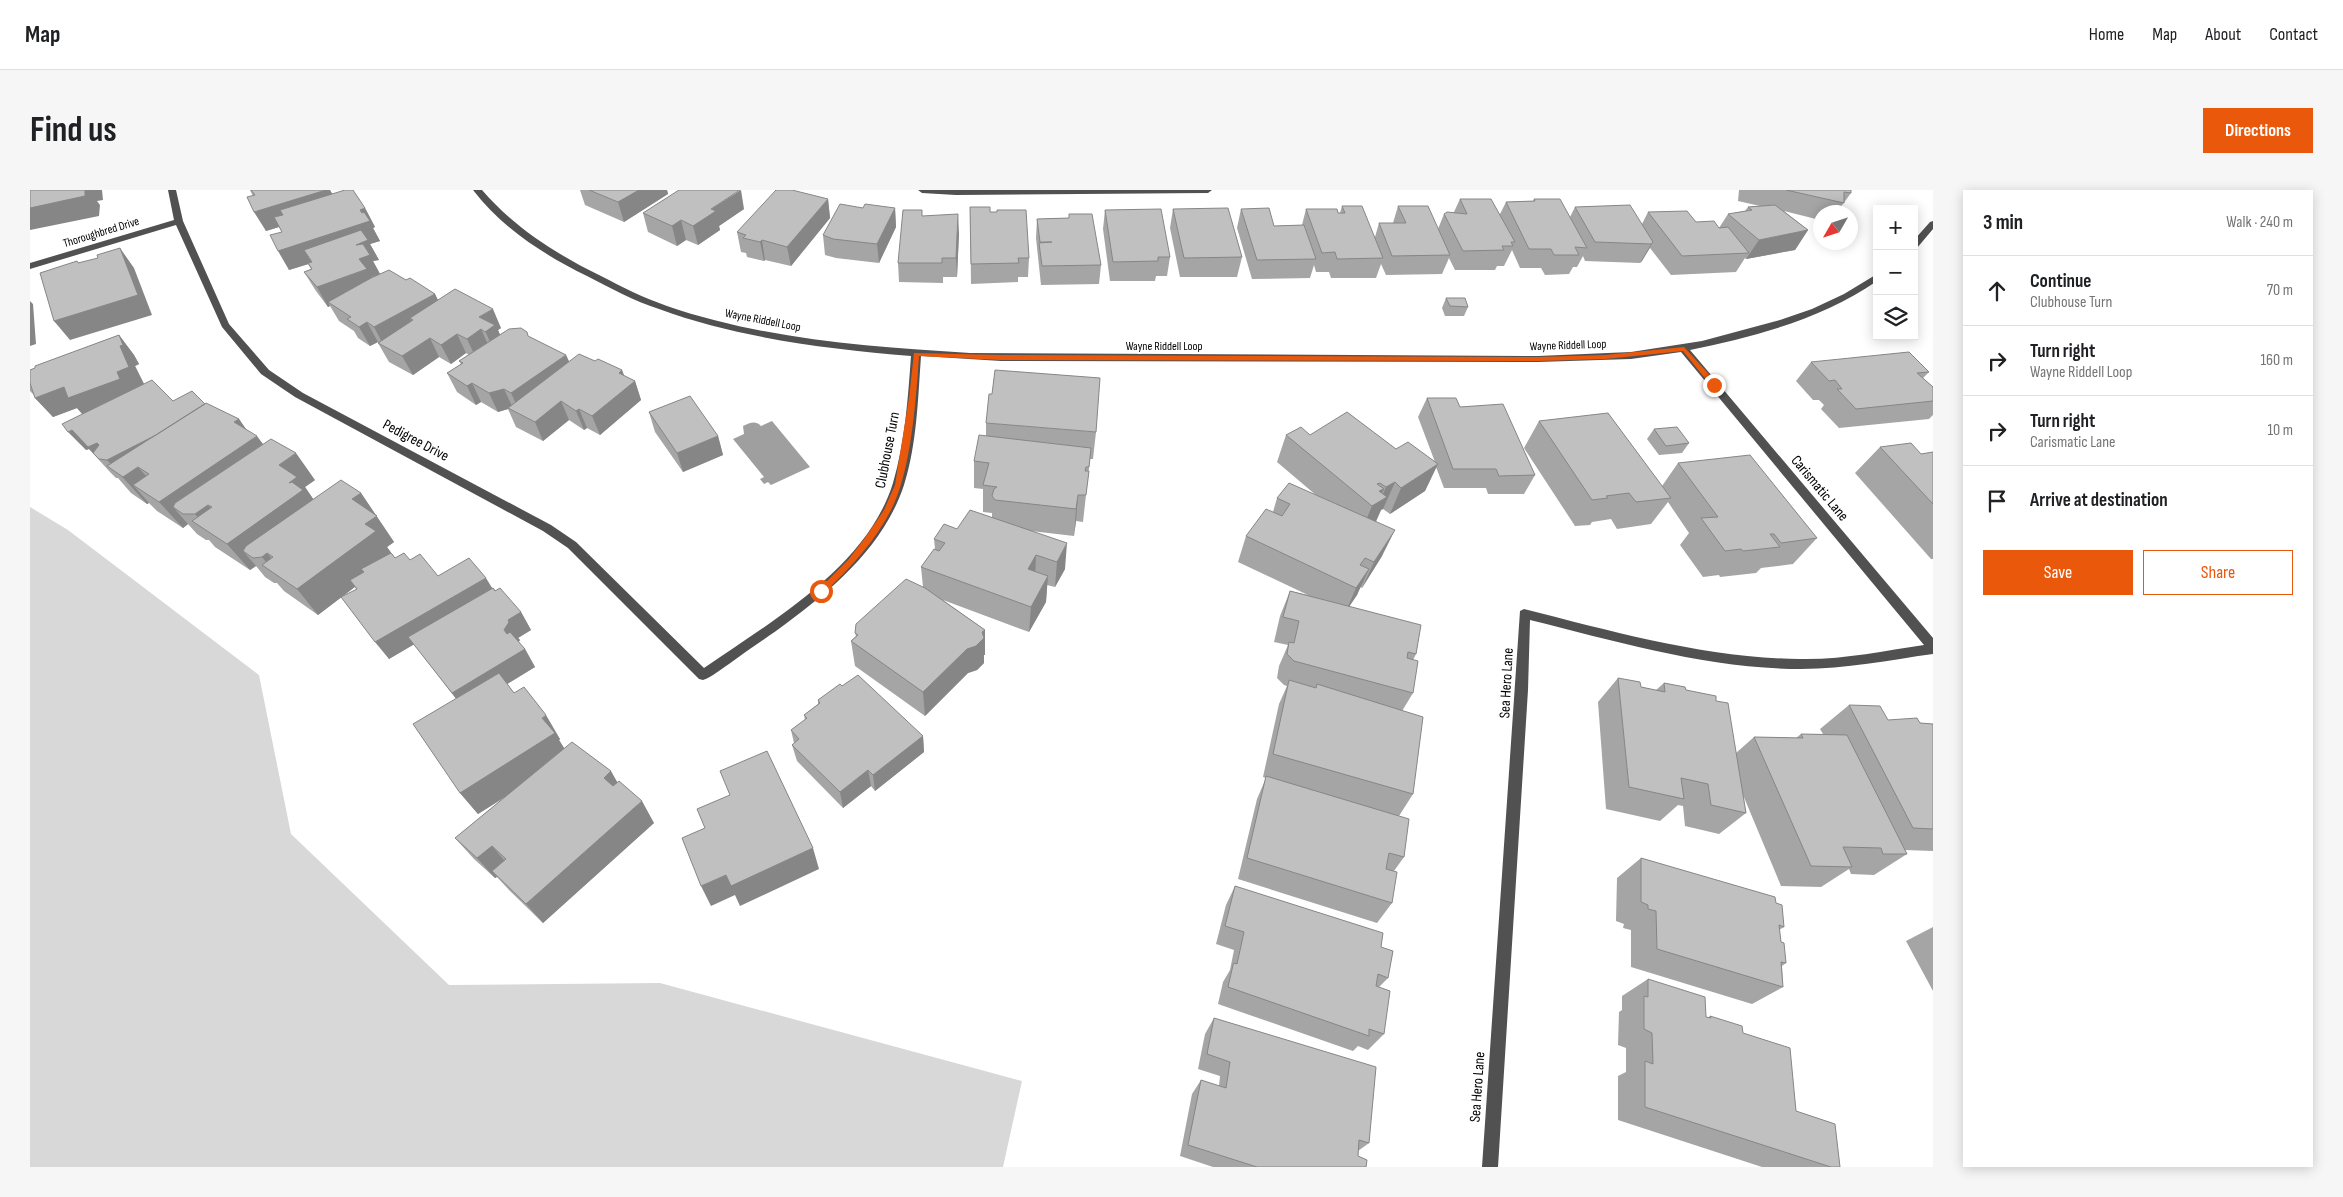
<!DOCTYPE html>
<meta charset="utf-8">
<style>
:root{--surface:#fff;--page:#f6f6f6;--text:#202124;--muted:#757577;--line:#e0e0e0;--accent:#ea580c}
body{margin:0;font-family:"Sofia Sans Condensed",sans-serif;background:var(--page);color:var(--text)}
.controls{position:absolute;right:15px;top:15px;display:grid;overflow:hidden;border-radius:0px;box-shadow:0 2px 12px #0003}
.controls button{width:45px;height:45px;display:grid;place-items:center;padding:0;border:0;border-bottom:1px solid var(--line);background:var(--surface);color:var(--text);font:25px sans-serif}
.compass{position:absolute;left:1783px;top:15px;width:45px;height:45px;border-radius:50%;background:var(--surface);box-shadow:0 2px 12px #0003;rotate:231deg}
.stop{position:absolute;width:15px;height:15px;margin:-11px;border:4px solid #ea580c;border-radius:50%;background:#fff}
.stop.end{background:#ea580c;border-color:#fff;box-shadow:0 1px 5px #0008}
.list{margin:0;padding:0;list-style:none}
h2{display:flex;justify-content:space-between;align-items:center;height:65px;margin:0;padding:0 20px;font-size:21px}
h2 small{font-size:16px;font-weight:400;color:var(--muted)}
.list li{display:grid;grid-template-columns:32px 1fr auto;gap:15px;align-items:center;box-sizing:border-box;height:70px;padding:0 20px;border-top:1px solid var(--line)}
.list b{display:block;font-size:19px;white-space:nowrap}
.list p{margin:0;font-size:16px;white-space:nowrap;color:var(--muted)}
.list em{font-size:16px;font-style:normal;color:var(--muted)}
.actions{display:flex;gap:10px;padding:15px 20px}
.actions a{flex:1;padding:11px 0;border:1px solid var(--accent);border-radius:0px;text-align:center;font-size:18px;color:var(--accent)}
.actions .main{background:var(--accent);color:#fff}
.icon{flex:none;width:28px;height:28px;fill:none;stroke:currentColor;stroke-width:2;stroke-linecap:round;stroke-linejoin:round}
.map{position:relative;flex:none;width:1903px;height:977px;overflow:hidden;border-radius:0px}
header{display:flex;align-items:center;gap:30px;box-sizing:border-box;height:70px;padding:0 25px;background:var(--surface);border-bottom:1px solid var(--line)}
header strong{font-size:24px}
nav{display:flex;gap:28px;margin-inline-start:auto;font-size:18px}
.intro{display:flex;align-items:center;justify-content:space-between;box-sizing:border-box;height:120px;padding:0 30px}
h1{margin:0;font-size:35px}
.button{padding:12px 22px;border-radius:0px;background:var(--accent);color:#fff;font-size:18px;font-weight:700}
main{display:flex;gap:30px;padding:0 30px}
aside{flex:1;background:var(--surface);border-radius:0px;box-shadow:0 2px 12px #0003}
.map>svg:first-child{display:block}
</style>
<header>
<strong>Map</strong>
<nav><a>Home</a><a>Map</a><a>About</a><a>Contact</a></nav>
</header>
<div class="intro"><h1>Find us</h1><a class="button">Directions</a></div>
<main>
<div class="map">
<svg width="1903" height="977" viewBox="0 0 1903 977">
<rect width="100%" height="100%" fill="#fff"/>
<path fill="#d8d8d8" d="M0,317l38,23 191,145 32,159 158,151 211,-2 362,98 -19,86h-973z"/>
<path fill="#9f9f9f" d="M742,231l38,46 -39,18 -3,-3 -4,2 -4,-5 4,-2 -31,-38 11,-5 -1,-8c7,-3 12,-6 18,0z"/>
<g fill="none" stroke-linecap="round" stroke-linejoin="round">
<path fill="#515151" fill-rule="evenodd" d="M138,0h8l7,31 46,103 40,46 34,23 248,132 25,17 128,126c68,-47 163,-101 189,-185 12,-41 15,-85 18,-127 -84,-7 -173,-18 -252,-47 -25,-8 -49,-21 -72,-33 -43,-21 -85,-48 -114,-86h9c33,38 74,64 119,86 21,11 43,22 66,30 96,33 201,41 303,47l568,3 93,-4 71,-11 78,-21 32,-11 32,-15 33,-20v7c-55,38 -123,56 -187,69l243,288v16c-44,6 -87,15 -132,15 -92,0 -182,-27 -271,-49l-2,70 -30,477h-16l38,-556 4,-2c91,23 182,49 276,50 42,1 83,-8 124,-14l-243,-293 -50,7 -93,3 -537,-1 -80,-5c-3,42 -4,88 -17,129 -21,64 -76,108 -128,146 -16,11 -32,22 -47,33 -8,5 -17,13 -26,16l-4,-1 -131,-131 -25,-17 -248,-134 -34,-23 -39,-47 -46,-102 -146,44v-6l144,-43z
M888,0h294l-4,3 -252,2 -34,-2z
M1903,31v8l-16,19 -3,1v-9l16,-18z"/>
</g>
<path fill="#a5a5a5" d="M220,0h80l2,4 33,14 10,19 -2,1 7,13 -10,3 9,16 -6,1 7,13 26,6 29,14 3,6 63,28 -3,2 2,5 29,2 37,18 3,6h26l27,9 2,6 11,5 6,19 -41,35 -13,-7 -3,2 -15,-10 -26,21 -27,-14 -8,-18 -10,3 -17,-10 -5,3 -19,-13 -10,-19 14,-9 -2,-3 10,-6 -3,-2 -15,11 -12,-7 -26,18 -24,-13 -11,-19 1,-1h-1l-8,4 -12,-8 -4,-7 -15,-10 -9,-15 -2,1 -12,-16 -12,-19 7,-3 -3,-5 -19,6 -7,-38 -3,-5 -13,4 -13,-35z
M550,0h87l1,4 -44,28 -39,-17z
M1709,0h112v3l-14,19h-17v8l-36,-9 24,19 -13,20 -49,9 -1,-1 -9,14 -65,3 -21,-27 -8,13 -2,2 -55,-2 -2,-5 -6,11h-4l-4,7 -24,1 -4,-7h-21l-8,-18 -8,16h-7l-2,4h-40l-6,-12 -7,16 -56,1 -5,-11 -5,14h-45l-2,-6h-13l-2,-7 -4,13 -58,1 -15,-51 4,-19 33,17 28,-1 4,-16 34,4 2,-7 33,31 4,-14h14l5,-17 40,23 6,-15 10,-2 6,-13 40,15 6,-12 27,-1 1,-2 36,18 5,-10 67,17 6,-12 48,10 23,6 9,-14 17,-3 3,-4 12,-1 -22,-5z
M798,9l2,19 -39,48 -26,-6 -1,1 -17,-4 -1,-4 -5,-1 -4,-20z
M940,17l20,5 39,46 -1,19h-10v5l-47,2z
M833,18h32l1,19 -17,36 -43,-5 -11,-3 -2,-20z
M714,19l-25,17 1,4 -22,15 -12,-5 -9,6 -29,-14 -5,-19z
M1143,19l69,48 -5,20h-57l-10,-49z
M1075,20l65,47 -3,19h-11l-1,5h-45l-7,-52z
M1039,24l32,51 -2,19 -58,1 -5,-47 1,-19 32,-1z
M892,26l37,17 -2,44h-14v6l-44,-1 -1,-19z
M1416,108l22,9 -4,9h-19l-3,-8z
M89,145l15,20 5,9 -4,2 9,18 29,17 32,3 34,15 7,11 17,14 52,36 -10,7 8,12 48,-6 33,49 -7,5 8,11 15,2 28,16 55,12 28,24 10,18 -13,8 2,2 -2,2 7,7 10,18 -28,17 7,9 46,46 -1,1 5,8 53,35 37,40 -111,100 -33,-32 -13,-14 -2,1 -21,-19 -19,-21 49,-40 -26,16 -18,-21 -4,-94 -42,-55 -25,15 -34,-72 -37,28 -34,-24 -7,-8h-3l-9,-6 -9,-11 -6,4 -35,-23 -6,-7h-3l-9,-6 -9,-10 -5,4 -26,-17 -8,-8 -2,1 -16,-11 -13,-15h-2l-6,-6 -21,-23 -3,1 -4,-36 -5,-6 -24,9 -18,-19 -1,-3 -4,-4v-21z
M1781,172l118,10 -6,6 10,9v28l-4,4 -90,9 -18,-19 3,-4 -5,-5h-6l-17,-19z
M1397,208l33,9 75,68 -11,19h-36l-2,-6h-42l-8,-21 -11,24 -35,23 -7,-5 -2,1 -5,12 6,34 -20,32 -2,-1 -3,8 -8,11 67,48 -3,6v33l-11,18 11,83 -14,22 5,41 -10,14 -2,32 -15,20 -139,-44 19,-80 9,-21 -3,-1 16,-73 8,-18 -3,-1 -7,-7 2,-12 9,-21 -14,-3 6,-26 10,-25 18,4 -70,-33 8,-26 27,-24 4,-14 40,-2 -40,-34 9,-27h24l86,14 39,13 -17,-45z
M619,222l69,24 5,19 -40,17 -28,-40z
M1509,231l123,65 16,-23 139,75 -24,26 -32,4 -5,5 -36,4 -1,-2 -16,2 -23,-32 9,-12 -21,-31 -17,22 -34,5 -6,-10 -19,3 -2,3 -15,1 -51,-78z
M956,233l110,9 -3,27h-3l-7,63 -7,-1 -2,15 -43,-5 34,38 -10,18 -8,-2 -1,17 -17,30 -86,-32 42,30v25h-1v8l-7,7 -9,3 -43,43 -70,-50 -4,-25 5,-5 -1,-3 68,-46 -2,-20 14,-18 -1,-10 23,-10 35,-12v-4l-9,-1v-23l-9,-1v-27l12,-25z
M1624,239l35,14 -7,10 -23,2 -12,-16z
M1850,257l41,7 12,-2v107h-2l-76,-86z
M1588,488l23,9 15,3 8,-7 22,7 30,11 20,52 18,-16 42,1 5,-4h22l-3,-5 29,-24 39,15 45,4v127l-28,-1 2,4 -33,21 -23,-1 -2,-5 -28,18 -40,-1 -38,-91 3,18 -27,21 -34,-8 -2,-20 -5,-1 -18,16 -54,-12 -8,-107z
M812,496l81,50 1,16 -49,39 -4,-5 -28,22 -46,-47 -5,-16 2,-2 -3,-13 14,-10 -1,-5 14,-11v-4z
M1611,668l135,45 8,24 -5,3 2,12 5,21 -4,3 1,21 -31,17 -121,-37v-37l-8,-2 1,-4 -8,-3 1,-43z
M1205,696l146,61 7,31 -9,9 5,47 -16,16 -10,-4 -5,5 -135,-47 5,-22 7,-12 4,-20 -18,-6 10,-39z
M1903,737v64l-27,-50z
M1618,789l58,38 2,1 2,-2 33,17 53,78 44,56h-78l-144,-47v-44l8,-4v-24l-8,-3 1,-33 3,-2v-14z
M1184,828l155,125 -11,8v5l8,11h-153l-33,-11 12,-62 9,-14 18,6 1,-10 -22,-7 7,-35z"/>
<path fill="#868686" d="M52,0h20l1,10 -6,1 3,4 -1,11 -69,14v-22z
M296,0h4l10,18 -74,23 -12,-19z
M609,0h28l1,4 -44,28 -6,-20z
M711,0l3,19 -25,17 1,4 -22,15 -5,-19 18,-17z
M798,9l2,19 -39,48 -4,-19z
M335,18l10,19 -2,1 7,13 -10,3 9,16 -6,1 7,13 -9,3 6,11 -49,14 2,4 -2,1 -11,-20 48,-17 -61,-20 8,13 -23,7 -11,-19 82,-41z
M865,18l1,19 -17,36 -2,-19z
M928,24l1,19 -2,44 -1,-19z
M651,30l5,20 -9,6 -5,-20z
M1778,40l-13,20 -49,9 13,-19z
M732,50l3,20 -1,1 -4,-19z
M1623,52l-11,19 -2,2 11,-19z
M90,58l14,20 18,47 -82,25 -16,-19z
M405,104l9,19 -31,7 -3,-2 5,11 -31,17 -10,-19z
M0,111l3,3 3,40 -6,2z
M463,119l8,19 -3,2 6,14 -10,7 -15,-34z
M337,132l11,20 -8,4 -11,-19z
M451,139l9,20 -14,9 -9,-19z
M427,144l9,19 -15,11 -10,-19z
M89,145l15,20 5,9 -4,2 10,20 -60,31 -8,-9 -24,9 -18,-19 29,-11 53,-15 3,-26z
M400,148l9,19 -26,18 -11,-19z
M536,165l8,19 -54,38 -9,-19z
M592,180l6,16 7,-5 6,19 -41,35 -8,-19 27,-43z
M442,193l9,19 -5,3 -9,-19z
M474,199l9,19h-5v1l-10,3 -9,-19z
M531,211l8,19 -26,21 -8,-19z
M179,218l-71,59 24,27 -29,-9 16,18 -2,1 -40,-44 -8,-1 -10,-10 -3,1 -18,-18 4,-2 25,13 13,15z
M549,219l8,19 -3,2 -8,-19z
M209,229l14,20 4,-3 20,27 -69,42 22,26 -18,3 -17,-20 -22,-7 15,17 -5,4 -24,-26 75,-80z
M688,246l5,19 -40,17 -6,-19z
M266,263l19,27 -10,7 11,16 -49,50 21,26 -11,-3 -15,-19 -19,-6 13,15 -6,4 -23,-26 52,-79z
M1408,274l-13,27 -35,23 11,-26z
M1365,292l-12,27 -2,1 -6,13 -14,9 11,-26 7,-15 5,-2 -6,13 2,-1 6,-14z
M331,303l33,49 -7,5 7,10 -76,58 -21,-26 55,-90z
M1048,305l-2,26 -2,15 2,-27z
M1365,340l-13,26 -20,32 12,-26z
M1037,353l-2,26 -10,18 2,-25z
M1006,365l-1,25 -7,-11z
M1339,379l-12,26 -12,18 11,-25z
M1018,386l-2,26 -17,30 2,-25z
M456,388l11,18 -108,63 -14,-17z
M491,422l10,18 -13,8 2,2 -5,8 -11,-18 4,-10z
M955,440v25h-1v8l-7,7 -9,3 -43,43 -2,-24z
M495,459l10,18 -70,43 -13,-17z
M516,525l14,24 -1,1 10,16 -91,58 -18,-21z
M893,546l1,16 -49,39 -2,-16z
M838,580l3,16 -28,22 -3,-16z
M581,581l13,23 -7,6 -13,-22z
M612,611l12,22 -111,100 -17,-19z
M462,656l17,20 -17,5 5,6 -2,1 -18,-20z
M783,658l6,21 -79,37 -5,-11 -24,11 -10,-20 25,-11z"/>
<path fill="#c0c0c0" stroke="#868686" d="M0,0h55v6l-55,12z
M221,0h75l-72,22 -7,-15 8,-2z
M315,0h8l12,18 -5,2 2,3 2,-1 6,9 -92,30 -8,-16 12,-3 -8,-15 9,-2 -3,-5z
M559,0h50l-21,12z
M649,0h61l-29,19 5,2 -23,15 -12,-6 -9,6 -29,-13z
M746,0h16l36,9 -41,48 -25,-7 -2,2 -17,-4 3,-3 -9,-3z
M1756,0h65v3l-7,-1v11z
M1430,9h31l24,43h-4l2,4h-11l2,4 -41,1 -19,-37 3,-2 20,2z
M1504,9h26l27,49 -12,-1 4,8h-25l-3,-6h-22l-23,-47 29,-1z
M810,14l23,4 2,-4 30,4 -18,36 -44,-5 -10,-4z
M1600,15l23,37 -2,2 -56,-2 -20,-35z
M1745,15l33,25 -49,10 -31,-26 24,-4 -4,-3z
M1312,16h20l21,52 -46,1 -2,-7 -13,1 -16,-44h31l1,4h7z
M1368,16h30l22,49 -58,1 -13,-33h27z
M940,17h20v5h7v-2h29l3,48h-11l1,5 -48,1z
M1198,18l14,49 -58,1 -11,-49z
M1239,18l5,18 30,-1 12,34 -59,1 -16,-51z
M1131,19l9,48h-12v4l-45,1 -8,-52z
M873,20h19v6l36,-2 -2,44h-14v5h-44z
M1657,21l9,11 18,-1 5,7 9,-1 21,26 -67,3 -34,-44z
M1039,24h23l9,51 -59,1 -3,-23 13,-1h-12l-3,-23 32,-1z
M331,40l7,10 -12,5 7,-1 7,11 -11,4 8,10 -50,18 -13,-15 8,-3 -4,-6 4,-1 -8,-12z
M90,58l18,47 -84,26 -14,-48 37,-12 1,2 20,-5 -1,-3z
M359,80l17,10 4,-2 25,16 -61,33 -7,-5 -8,5 -12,-8 4,-2 -23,-15 43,-24z
M425,99l38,20 -14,8 16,8 -10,7 -4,-3 -14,10 -10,-5 -16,11 -11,-7 -28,18 -24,-13 35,-23 -3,-2z
M1416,108h19l3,9 -18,-1z
M491,138l6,4 1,4 38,19 -55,38 -7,-4 -15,4 -17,-10 -5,3 -20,-13 16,-10 -4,-2 50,-32z
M89,145l4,10 -3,1 9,21 -12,5 3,7 -52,19 -4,-11 -29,11 -5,-15v-13l5,-2v-2z
M1879,162l20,20 -12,1 16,14v14l-77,8 -19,-20h5l-7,-9 -6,1 -18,-19z
M549,164l16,7 3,-2 24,11 -3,3 16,8 -43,35 -13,-7 -3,2 -15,-10 -26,21 -27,-14z
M965,180l105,8 -4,54 -110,-9 3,-29h3z
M122,190l21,21 19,-10 13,13 -49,31 -49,25 -8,-1 -6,-6 6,-8 -2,-2 -9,4 -16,-17 -4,2 -6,-8z
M660,206l28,40 -41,17 -28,-41z
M1397,208h29l4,9 43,-3 32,71 -36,1 -3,-7h-43z
M176,213l33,16 -5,3 23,14 -98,66 -26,-17 16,-11 -11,-7 -15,10 -16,-11z
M1317,222l49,37 12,-7 30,22 -37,24 -6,-6 -9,5 -6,-4 -3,1 7,5 -5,2 8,6 -15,9 -86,-71 15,-8 9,8z
M1578,223l63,85 -35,4 -7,-9 -23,3 2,2 -16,2 -53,-79z
M1647,237l12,16 -23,3 -12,-17z
M949,245l112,13 -2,19h-3l-1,4h4l-3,24h-8l-2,14 -81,-9 -3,-4 2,-7 3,-2 -14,-2 6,-22 -15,-2z
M241,249l25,14 -17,12 18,12 -8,6 3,-1 11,8 -76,54 -35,-23 20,-14 -4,-2 -13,9h-12l-10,-7 2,-4z
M1881,253l10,11 12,-2v52l-53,-57z
M1720,265l67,83 -36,5 -7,-9h-4l10,13 -37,4 -2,-2 -16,2 -24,-33 17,-1 -40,-54z
M311,290l20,13 -9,6 25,17 -12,8 11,7 -79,58 -35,-24 11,-8 -6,-4 -5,4 -9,1 -10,-7 3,-5z
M1259,293l106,47 -21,32 -9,-4 -5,7 9,4 -13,19 -110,-52 20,-27 16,7 8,-12 -13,-6z
M940,320l97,33 -10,19 -21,-7 -8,14 20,7 -17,31 -110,-40 13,-18 5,2 6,-8 -11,-4 10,-15 13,5z
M361,363l4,5 9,-5 6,7 10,-6 18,22 31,-18 17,20 -111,64 -34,-45 16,-8 -7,-9 14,-8 -3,-3z
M876,389l19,9 60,42 -3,2 2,6 -8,8 -9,3 -44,43 -72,-51 7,-6 -3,-2 1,-9z
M463,398l2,3 5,-3 21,24 -13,8 1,2 -5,8 3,4 3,-2 15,17 -73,44 -44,-56z
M1260,401l131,34 -5,29 -8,-2 -1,6 11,3 -5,32 -119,-32 -7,-7 2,-12 5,1 5,-22 -16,-4z
M469,483l15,20 10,-6 22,28 -4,3 13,15 -95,60 -47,-69z
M828,485l65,61 -50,39 -5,-5 -28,22 -48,-47 7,-6 -8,-9 16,-12 -3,-3 16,-12 -2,-3 22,-16 2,2z
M1588,488l22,4 1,5 24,5 -1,-9 21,4 1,3 30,6v5l12,2 18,110 -35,-8 -3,-21 -27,-6 3,21 -55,-12z
M1259,490l27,8 1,-4 106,33 -10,77 -140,-40z
M1819,515l31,1 8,14 29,-2 3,5 13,1v105l-20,-1z
M1771,544l46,1 60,119h-24l-2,-6 -38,-1 9,20 -41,-1 -57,-129 49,1z
M542,552l39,29 -7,7 9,8 6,-5 23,20 -116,103 -34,-33 14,-12 -14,-13 -15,12 -22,-20z
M737,561l46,97 -82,38 -5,-11 -25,11 -19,-48 23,-10 -8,-19 33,-14 -10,-24z
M1236,586l143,43 -5,38 -15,-4 -3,16 11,3 -5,31 -145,-45z
M1611,668l134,39 1,6 6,2 2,22 -5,-2 2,17 3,1 2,20 -5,-1 2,25 -126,-38 -1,-38 -8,-2v-4l-7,-3z
M1205,696l148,47 -2,14 12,4 -5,27 -10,-4 -2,12 14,5 -6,43 -15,-5v7l-141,-49 5,-22 1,-2 3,1 7,-32 -19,-6z
M1618,789l57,18 1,20 5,1 -1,-2 32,10 1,7 47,15 6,63 39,13 5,43h-9l-186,-60v-46l8,3 -1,-31 -8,-4v-33l4,1z
M1184,828l162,49 -7,76 -10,-3 -1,16 9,4 -1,7h-109l-69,-22 13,-65 25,8 4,-26 -23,-8z"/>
<path fill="#ea580c" d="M1654,157l33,36v4h-5l-29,-36 -78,8 -67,2 -537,-1 -82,-4c-3,44 -8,116 -28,154 -16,32 -42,59 -67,83l-7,-2 31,-31 17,-22 19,-28 11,-25 14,-87 5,-45 87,2 537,2 67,-2z"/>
<g text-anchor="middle" stroke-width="4" stroke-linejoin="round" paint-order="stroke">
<g font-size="12" fill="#000" stroke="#fff">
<text transform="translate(71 42) rotate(-17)" y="4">Thoroughbred Drive</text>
<text transform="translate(733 130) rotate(11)" y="4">Wayne Riddell Loop</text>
<text transform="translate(1538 155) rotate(-2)" y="4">Wayne Riddell Loop</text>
<text x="1134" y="160">Wayne Riddell Loop</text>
</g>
<g font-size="15" fill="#000" stroke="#fff">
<text transform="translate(386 250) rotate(28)" y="5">Pedigree Drive</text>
<text transform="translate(857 260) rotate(-79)" y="5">Clubhouse Turn</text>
<text transform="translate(1790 298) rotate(50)" y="5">Carismatic Lane</text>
<text transform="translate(1476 493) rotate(-87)" y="5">Sea Hero Lane</text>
<text transform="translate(1447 897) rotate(-86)" y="5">Sea Hero Lane</text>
</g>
</g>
</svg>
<div class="controls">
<button>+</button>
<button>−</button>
<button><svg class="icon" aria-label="layers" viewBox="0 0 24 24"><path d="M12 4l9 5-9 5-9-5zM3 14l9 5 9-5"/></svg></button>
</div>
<svg class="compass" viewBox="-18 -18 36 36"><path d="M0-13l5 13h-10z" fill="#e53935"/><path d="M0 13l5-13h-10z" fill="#757577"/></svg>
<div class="stop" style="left:791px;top:401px"></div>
<div class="stop end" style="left:1684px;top:195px"></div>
</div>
<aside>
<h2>3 min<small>Walk · 240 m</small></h2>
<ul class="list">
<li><svg class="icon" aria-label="ahead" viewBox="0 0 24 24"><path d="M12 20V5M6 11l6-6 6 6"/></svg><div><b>Continue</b><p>Clubhouse Turn</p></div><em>70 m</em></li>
<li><svg class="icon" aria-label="right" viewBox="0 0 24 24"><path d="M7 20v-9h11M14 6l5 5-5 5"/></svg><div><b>Turn right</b><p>Wayne Riddell Loop</p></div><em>160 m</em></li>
<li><svg class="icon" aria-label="right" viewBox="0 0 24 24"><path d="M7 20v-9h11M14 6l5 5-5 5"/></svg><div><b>Turn right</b><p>Carismatic Lane</p></div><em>10 m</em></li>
<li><svg class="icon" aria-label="arrive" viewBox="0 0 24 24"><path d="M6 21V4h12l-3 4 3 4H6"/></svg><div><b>Arrive at destination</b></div></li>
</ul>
<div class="actions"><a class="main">Save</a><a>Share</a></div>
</aside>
</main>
